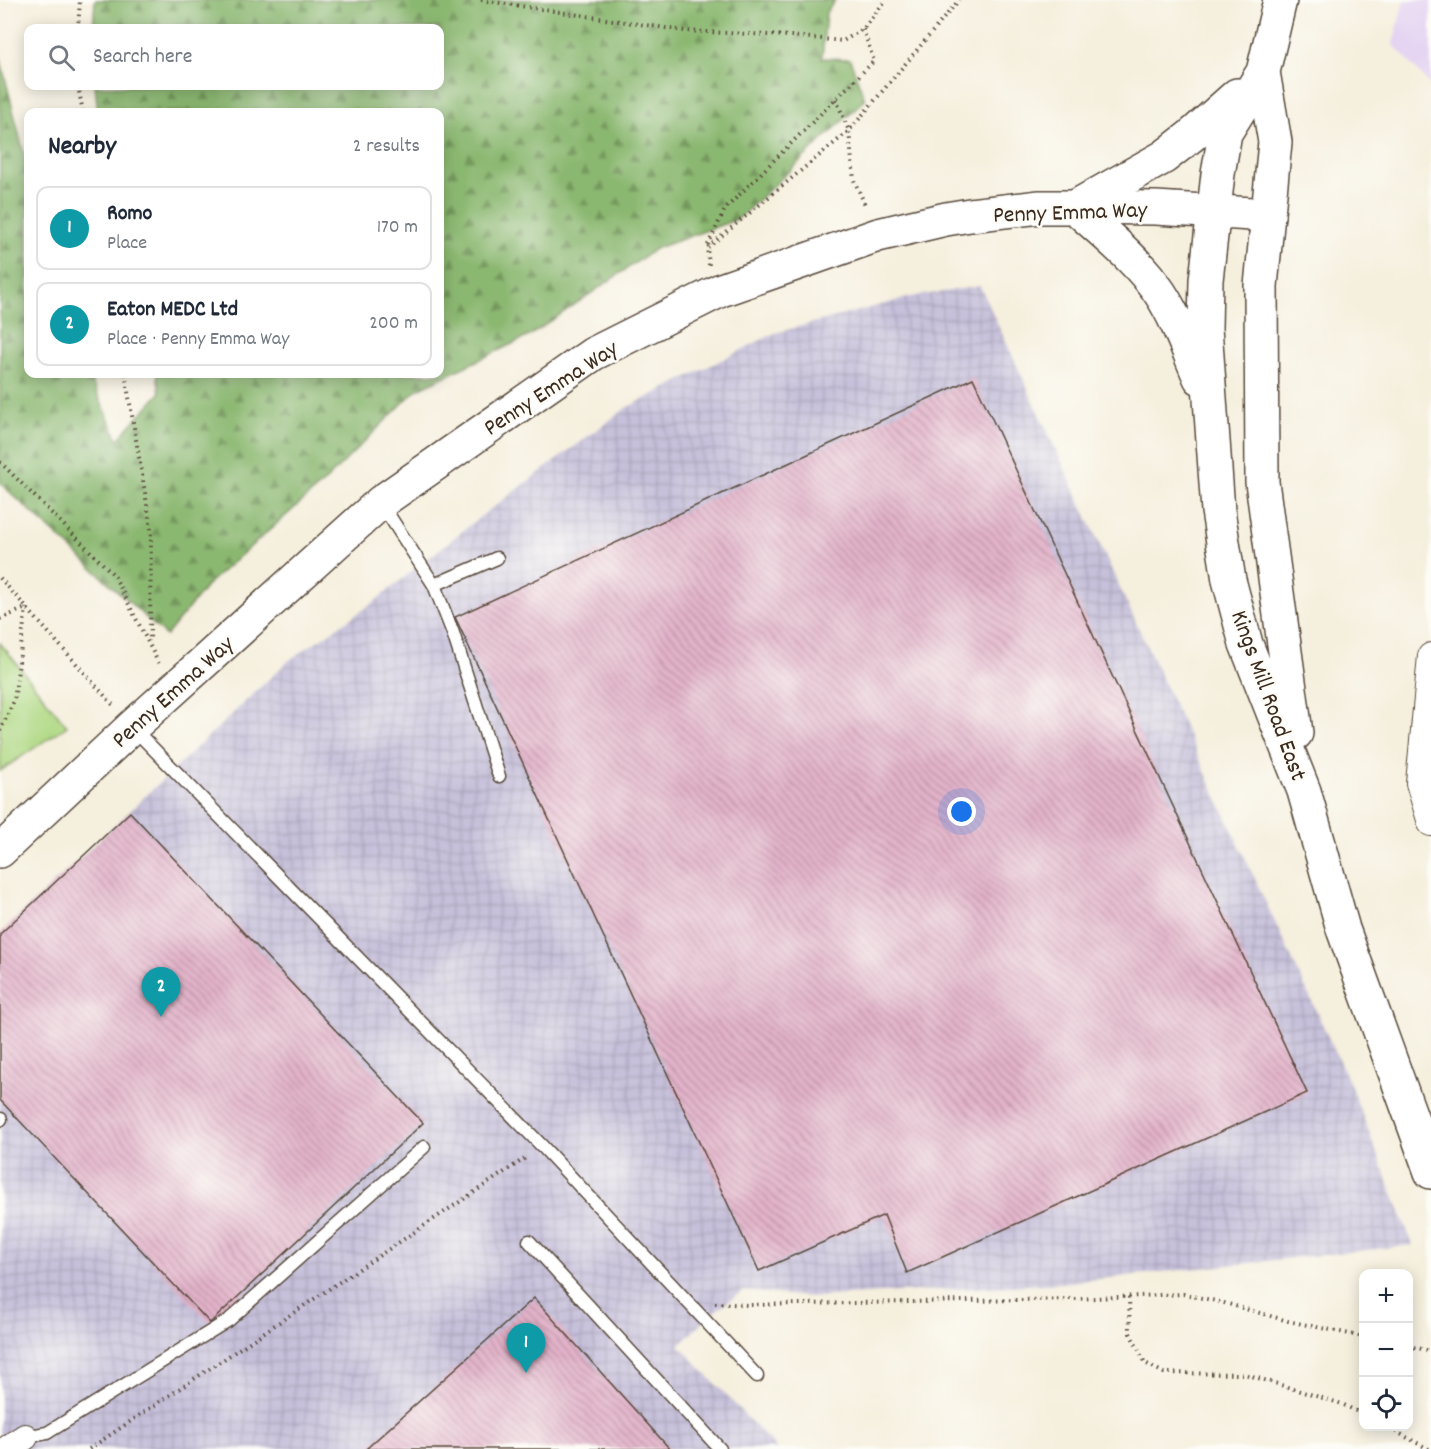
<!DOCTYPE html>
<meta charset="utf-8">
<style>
:root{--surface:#fff;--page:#f6f6f7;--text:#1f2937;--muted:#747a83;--line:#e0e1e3;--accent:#111827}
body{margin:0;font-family:Dekko,sans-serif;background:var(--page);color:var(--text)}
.controls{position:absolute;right:18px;bottom:18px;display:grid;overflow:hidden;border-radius:12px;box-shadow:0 3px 15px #0003}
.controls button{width:54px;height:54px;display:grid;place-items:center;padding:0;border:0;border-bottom:2px solid var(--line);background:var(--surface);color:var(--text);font:30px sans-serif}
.you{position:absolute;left:962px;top:812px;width:21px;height:21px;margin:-15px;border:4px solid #fff;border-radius:50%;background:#1a73e8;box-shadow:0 0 0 9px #1a73e833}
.badge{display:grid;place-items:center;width:39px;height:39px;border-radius:50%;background:var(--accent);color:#fff;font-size:20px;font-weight:700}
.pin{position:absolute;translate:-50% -50px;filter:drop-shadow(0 2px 3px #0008)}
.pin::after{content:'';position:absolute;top:32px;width:21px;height:18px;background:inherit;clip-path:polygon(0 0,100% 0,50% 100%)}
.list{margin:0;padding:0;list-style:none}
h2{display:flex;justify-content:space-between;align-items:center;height:78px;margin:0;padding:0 24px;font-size:26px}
h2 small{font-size:20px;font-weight:400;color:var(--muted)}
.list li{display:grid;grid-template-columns:39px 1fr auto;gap:18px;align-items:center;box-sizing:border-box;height:84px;margin:0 12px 12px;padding:0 12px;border:2px solid var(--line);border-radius:12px}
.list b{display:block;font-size:22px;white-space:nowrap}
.list p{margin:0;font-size:20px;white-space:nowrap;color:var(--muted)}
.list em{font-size:20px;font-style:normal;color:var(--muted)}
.icon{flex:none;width:33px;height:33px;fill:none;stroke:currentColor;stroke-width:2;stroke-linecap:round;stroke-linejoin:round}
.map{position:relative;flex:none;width:1431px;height:1449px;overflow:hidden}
.search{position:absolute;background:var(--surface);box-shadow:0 3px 15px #0003;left:24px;top:24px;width:420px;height:66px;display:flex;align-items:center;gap:15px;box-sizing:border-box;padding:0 21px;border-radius:12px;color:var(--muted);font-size:22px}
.panel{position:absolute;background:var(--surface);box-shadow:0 3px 15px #0003;left:24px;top:108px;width:420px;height:270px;border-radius:12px}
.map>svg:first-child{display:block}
</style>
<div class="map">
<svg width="1431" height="1449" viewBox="0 0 1431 1449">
<defs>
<pattern id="industrial-grid" width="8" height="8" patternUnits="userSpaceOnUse" patternTransform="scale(1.5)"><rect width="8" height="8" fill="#c6c0da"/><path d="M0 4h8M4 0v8" fill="none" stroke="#aba5bb"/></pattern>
<pattern id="forest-firs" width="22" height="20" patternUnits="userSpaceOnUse" patternTransform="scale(1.5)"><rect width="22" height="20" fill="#8bb871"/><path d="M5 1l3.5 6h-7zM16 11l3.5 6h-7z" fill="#73965c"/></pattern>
<pattern id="building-back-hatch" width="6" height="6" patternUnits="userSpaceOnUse" patternTransform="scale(1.5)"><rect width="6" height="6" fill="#e3b3ca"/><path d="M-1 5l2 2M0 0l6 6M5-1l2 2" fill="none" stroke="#b992a3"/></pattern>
</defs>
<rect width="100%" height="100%" fill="#fdfcf7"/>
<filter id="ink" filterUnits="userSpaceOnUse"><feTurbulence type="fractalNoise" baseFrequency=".0167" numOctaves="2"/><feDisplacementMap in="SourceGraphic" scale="12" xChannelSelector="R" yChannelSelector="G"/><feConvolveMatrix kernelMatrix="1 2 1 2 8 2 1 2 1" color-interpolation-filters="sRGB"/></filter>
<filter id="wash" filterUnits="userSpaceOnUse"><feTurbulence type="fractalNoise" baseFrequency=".008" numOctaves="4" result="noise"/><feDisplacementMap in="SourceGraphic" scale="24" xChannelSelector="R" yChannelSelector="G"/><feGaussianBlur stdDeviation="1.35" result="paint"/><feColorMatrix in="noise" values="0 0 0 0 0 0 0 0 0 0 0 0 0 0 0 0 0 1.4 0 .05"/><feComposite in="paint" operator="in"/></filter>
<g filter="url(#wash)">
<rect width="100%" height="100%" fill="#f5efdd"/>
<path fill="#e4d3f2" d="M1404,0h27v86l-38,-42z"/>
<path fill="url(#industrial-grid)" d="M980,286l370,798 63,161 -352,38 -250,14 -68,-6 -28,20 -36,34 98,104h-777v-515l288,-273 82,-56 110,-88 146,-109 149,-75 136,-36z"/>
<path fill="url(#forest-firs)" stroke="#637148" stroke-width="1.5" d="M95,0h740l-9,13 -4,45 28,1 15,41 -127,119 -81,29 -128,88 -113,54 -94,94 -113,99 -43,53 -166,-153v-426l24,97 4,29v191h60l30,65 42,-46 -3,-19h283v-262h-342l-3,-26h345v-58h-347z"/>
<path fill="#afd883" stroke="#758150" stroke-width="1.5" d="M0,643l67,83 -67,45z"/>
<g id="blocks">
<path fill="url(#building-back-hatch)" d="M973,378l334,715 -400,180 -23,-58 -125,56 -304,-654z
M130,812l293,311 -213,200 -210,-223v-166z
M534,1298l136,151h-304z"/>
</g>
</g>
<g filter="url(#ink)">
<use href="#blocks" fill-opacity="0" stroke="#57483b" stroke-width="1.5"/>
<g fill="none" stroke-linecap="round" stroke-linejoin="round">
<g stroke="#57483b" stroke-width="15">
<path id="lane" d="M381,503l53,82 19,48 46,143
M434,585l63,-27
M133,728l410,419 214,229
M0,1120l1,-1
M529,1241l191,208
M25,1437l22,-4 182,-113 195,-173"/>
</g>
<g stroke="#57483b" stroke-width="28">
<path id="street" d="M1431,656l-12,127 12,40
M7,1449l18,-12"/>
</g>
<g stroke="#57483b" stroke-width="36">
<path id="secondary" d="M0,851l132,-124 249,-225 212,-148 128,-64 157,-55 68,-16 24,-4 70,-8h35l81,1 112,7"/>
</g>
<g stroke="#57483b" stroke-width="36">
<path id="highway" d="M1280,0l-17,72 -38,61 -7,41 -12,106 -1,48 13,183 11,69 17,64 58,147 39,138 88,243
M1263,72l12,70 -14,144 1,196 34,251
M1200,378c-12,-28 -23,-59 -40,-85 -22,-33 -56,-59 -85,-86l89,-50 27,-21 46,-41"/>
</g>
<path stroke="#57483b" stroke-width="4" stroke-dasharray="1.5 4.5" stroke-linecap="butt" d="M481,0l204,31 106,5 52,5 20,-12 23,-29
M78,28l2,-28
M78,86l5,26
M836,99l13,32 5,49 12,27
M708,245l17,-36 149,-148 -11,-32
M709,265l-2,-17 142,-117 110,-131
M125,374l26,154 -1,113
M0,462l114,113 45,89
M0,578l113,127
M0,619l26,-11
M0,731l14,-30 12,-93
M1129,1297l1,36 15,30 19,10 81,1 97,30 22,11
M715,1303l33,2 326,-6 109,-5 38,8 67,19 76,16
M1408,1346l23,5
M1385,1426l44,23
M89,1449l438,-292"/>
<use href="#lane" stroke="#fff" stroke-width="12"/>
<use href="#street" stroke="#fff" stroke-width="26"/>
<use href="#secondary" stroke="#fff" stroke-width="33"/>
<use href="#highway" stroke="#fff" stroke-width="33"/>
</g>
</g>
<g text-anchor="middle" stroke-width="5" stroke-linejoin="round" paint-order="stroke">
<g font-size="24" fill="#3b2a1e" stroke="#fdfcf7">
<text transform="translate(1070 211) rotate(-2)" y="8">Penny Emma Way</text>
<text transform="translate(550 387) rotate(-33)" y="8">Penny Emma Way</text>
<text transform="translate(172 691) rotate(-42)" y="8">Penny Emma Way</text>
<text transform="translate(1270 695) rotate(70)" y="8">Kings Mill Road East</text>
</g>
</g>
</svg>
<div class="controls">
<button>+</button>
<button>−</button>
<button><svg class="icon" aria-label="locate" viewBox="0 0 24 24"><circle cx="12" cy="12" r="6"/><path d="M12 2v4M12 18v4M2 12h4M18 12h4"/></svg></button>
</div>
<div class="you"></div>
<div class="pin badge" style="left:526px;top:1373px;background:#0f9aa8">1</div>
<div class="pin badge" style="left:161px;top:1017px;background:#0f9aa8">2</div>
<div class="search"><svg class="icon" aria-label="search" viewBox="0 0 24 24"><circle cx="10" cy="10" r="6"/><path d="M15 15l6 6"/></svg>Search here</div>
<section class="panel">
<h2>Nearby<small>2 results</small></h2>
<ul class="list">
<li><span class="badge" style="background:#0f9aa8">1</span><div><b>Romo</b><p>Place</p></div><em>170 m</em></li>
<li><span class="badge" style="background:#0f9aa8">2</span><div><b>Eaton MEDC Ltd</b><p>Place · Penny Emma Way</p></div><em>200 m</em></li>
</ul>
</section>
</div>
